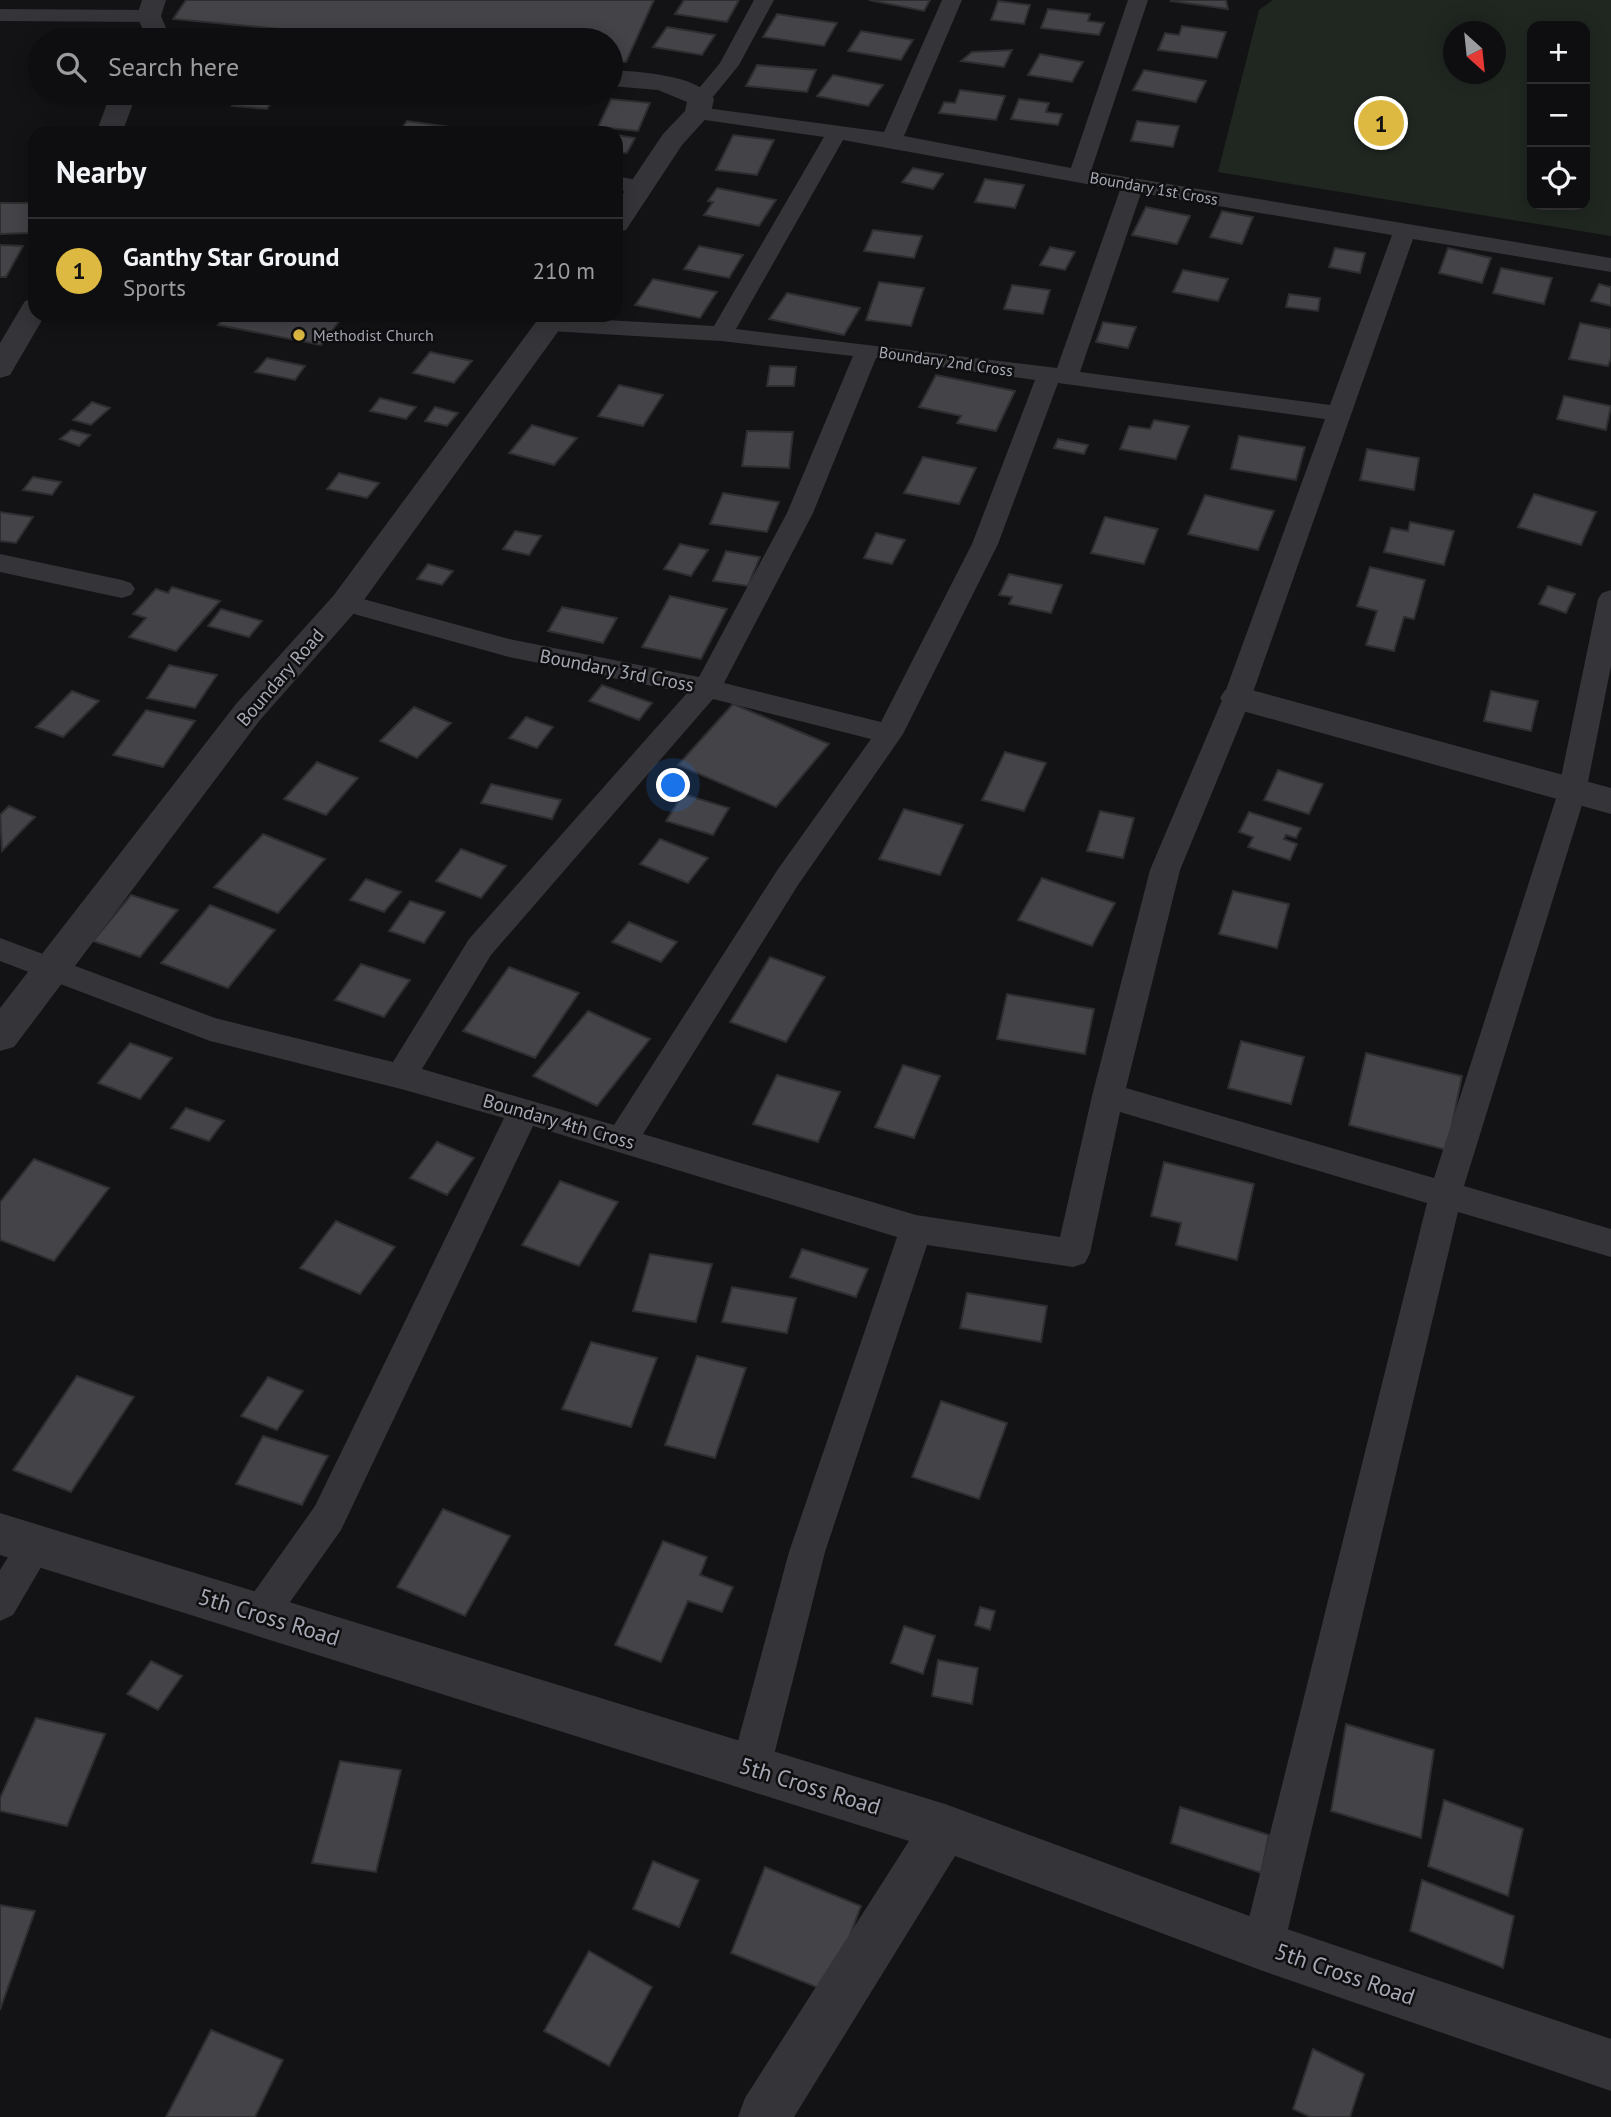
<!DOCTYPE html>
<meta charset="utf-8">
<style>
:root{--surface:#0e0e10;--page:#1c1c1e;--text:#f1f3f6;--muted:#9b9c9f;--line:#2e2e30;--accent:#deb942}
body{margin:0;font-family:"PT Sans",sans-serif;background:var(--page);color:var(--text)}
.controls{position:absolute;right:21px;top:21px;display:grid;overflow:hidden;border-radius:14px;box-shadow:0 4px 18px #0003}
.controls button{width:63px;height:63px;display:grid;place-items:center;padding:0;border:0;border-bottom:2px solid var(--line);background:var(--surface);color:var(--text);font:35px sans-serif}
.compass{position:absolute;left:1443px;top:21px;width:63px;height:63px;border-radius:50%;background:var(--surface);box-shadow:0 4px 18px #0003;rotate:153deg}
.you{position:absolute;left:674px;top:786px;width:24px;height:24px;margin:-18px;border:5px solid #fff;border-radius:50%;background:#1a73e8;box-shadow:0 0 0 10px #1a73e833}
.badge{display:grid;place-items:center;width:46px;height:46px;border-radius:50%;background:var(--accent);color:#111;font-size:23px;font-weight:700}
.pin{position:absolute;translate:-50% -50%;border:4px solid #fff;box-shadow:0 2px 7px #0006}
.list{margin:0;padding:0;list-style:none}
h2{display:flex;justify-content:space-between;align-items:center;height:91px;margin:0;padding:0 28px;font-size:30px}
h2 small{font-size:23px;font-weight:400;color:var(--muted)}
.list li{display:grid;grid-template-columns:46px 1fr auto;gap:21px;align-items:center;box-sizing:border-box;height:105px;padding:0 28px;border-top:2px solid var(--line)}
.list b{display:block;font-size:26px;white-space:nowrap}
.list p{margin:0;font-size:23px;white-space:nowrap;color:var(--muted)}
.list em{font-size:23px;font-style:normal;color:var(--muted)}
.icon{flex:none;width:38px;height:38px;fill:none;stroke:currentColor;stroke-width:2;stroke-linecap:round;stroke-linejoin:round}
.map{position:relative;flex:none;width:1611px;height:2117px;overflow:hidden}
.search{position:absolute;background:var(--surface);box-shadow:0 4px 18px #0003;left:28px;top:28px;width:595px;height:77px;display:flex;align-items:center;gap:18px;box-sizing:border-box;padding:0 24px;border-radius:38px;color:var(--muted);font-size:26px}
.panel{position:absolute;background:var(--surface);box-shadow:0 4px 18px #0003;left:28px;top:126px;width:595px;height:196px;border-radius:21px}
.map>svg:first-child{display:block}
</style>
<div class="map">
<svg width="1611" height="2117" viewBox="0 0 1611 2117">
<rect width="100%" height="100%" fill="#131315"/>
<path fill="#202721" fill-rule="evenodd" d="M1273,0h338v236l-393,-64 41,-162zM1532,26h53v179h-53zM1454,32h42v42h-42z"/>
<path fill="#434348" stroke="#2e2e31" stroke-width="2" d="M186,0h468l-28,62 -15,-1v-21h-214l-224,-21z
M684,0h55l-12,22 -52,-8z
M869,0h61l-6,11z
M1172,0h54l2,9 -57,-8z
M998,1l32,4 -6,19 -33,-4z
M1048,9l42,5 -2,7 16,2 -5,12 -58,-7z
M777,14l60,9 -13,23 -61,-9z
M1182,26l44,6 -9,26 -59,-8 7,-17 14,2z
M667,27l48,8 -13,20 -49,-8z
M71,29l37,1 -5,10h-37z
M861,31l52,9 -12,20 -53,-9z
M1012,50l-8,17 -43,-6 11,-9z
M1040,54l43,8 -11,20 -44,-7z
M757,65l59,5 -9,22 -61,-6z
M1144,70l62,11 -10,21 -63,-12z
M833,75l50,10 -15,21 -51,-10z
M960,90l45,6 -9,24 -57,-7 5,-11 11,1z
M240,93h37l-10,16 -35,-3z
M397,93h24l-6,8 -22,-4z
M611,99l39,4 -12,28 -40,-4z
M1019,99l30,4 -3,9 16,2 -4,11 -47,-6z
M407,121l43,6 -4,6h-48z
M1137,121l42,5 -6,21 -42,-6z
M616,135l19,3 -8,15 -11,-1z
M733,135l41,5 -17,35 -41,-5z
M913,168l30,6 -10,15 -31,-7z
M985,179l39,6 -9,23 -40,-6z
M717,188l59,12 -17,26 -55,-11 9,-13 -5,-1z
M0,203h35v9l-7,21 -28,1z
M1146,207l44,9 -13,28 -45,-9z
M1222,211l31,6 -11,27 -32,-7z
M873,230l49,6 -8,22 -50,-7z
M0,245l23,1 -17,31h-6z
M699,246l44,9 -14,23 -45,-9z
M1050,247l25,5 -10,18 -25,-5z
M1335,248l30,5 -5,20 -31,-6z
M1448,248l43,10 -9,25 -43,-10z
M1501,268l51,10 -8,26 -51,-11z
M1183,270l45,9 -10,22 -45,-9z
M653,279l64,13 -17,26 -65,-13z
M879,282l45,6 -13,38 -45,-6z
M1599,284l12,3v19l-20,-5z
M1012,285l38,5 -7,24 -39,-5z
M787,293l73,15 -16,27 -75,-16z
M1289,294l31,4 -2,13 -32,-4z
M225,315h119l-23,30 -103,-20z
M1103,322l33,5 -8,21 -32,-6z
M1580,323l31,6v29l-3,8 -39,-7z
M430,352l42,9 -18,22 -41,-10z
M267,358l38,8 -10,14 -40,-8z
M770,366l26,1 -2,19h-27z
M936,375l79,16 -19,40 -39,-8 4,-7 -42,-9z
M619,385l44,10 -20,31 -45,-10z
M1564,396l47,10 -5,24 -49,-11z
M380,398l36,9 -10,12 -36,-8z
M92,402l18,6 -19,17 -18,-5z
M435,407l23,6 -11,13 -22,-5z
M1154,420l35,6 -13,33 -56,-10 9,-23 21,3z
M532,425l45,13 -23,27 -45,-12z
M71,430l19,5 -11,11 -19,-7z
M747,431l46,1 -4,36 -47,-2z
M1239,436l66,11 -9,33 -65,-11z
M1058,439l30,6 -4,9 -30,-6z
M1367,449l52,9 -5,32 -54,-10z
M923,457l53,11 -17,36 -55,-11z
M339,473l40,10 -12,15 -40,-9z
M33,477l28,5 -9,13 -29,-5z
M723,493l56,9 -12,30 -57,-8z
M1534,494l62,18 -15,33 -63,-18z
M1205,495l69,16 -16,39 -70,-16z
M0,512l33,5 -17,26 -16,-2z
M1105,517l53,12 -14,35 -53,-11z
M1410,522l44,9 -10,34 -60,-13 7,-24 17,3z
M515,531l26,5 -12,19 -26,-6z
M876,533l29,7 -13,24 -28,-6z
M680,544l28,6 -17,26 -27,-7z
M726,551l34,6 -12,29 -35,-5z
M428,564l25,7 -11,14 -25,-6z
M1370,567l55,13 -11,39 -10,-2 -10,34 -28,-6 11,-34 -20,-5z
M1009,574l53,11 -11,28 -42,-9 3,-7 -13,-2z
M1548,586l27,8 -9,19 -27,-9z
M172,587l48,14 -44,50 -47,-14 17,-19 -13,-4 23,-25 12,4z
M670,596l57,13 -26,50 -59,-12z
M562,607l55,11 -14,25 -55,-12z
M221,609l41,12 -13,16 -41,-11z
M169,665l48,10 -22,33 -48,-10z
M602,685l50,18 -13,17 -50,-19z
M72,691l27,10 -36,36 -27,-10z
M1491,691l47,10 -7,30 -47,-10z
M733,704l96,40 -53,63 -98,-42z
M414,707l37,16 -34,35 -37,-17z
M146,710l49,11 -32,46 -50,-12z
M526,717l27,10 -16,21 -28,-10z
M1005,752l41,11 -22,48 -42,-11z
M317,762l41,16 -32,37 -42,-16z
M1278,770l45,14 -14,30 -45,-14z
M491,784l70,16 -9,19 -71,-16z
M683,794l46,14 -16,27 -47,-14z
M9,806l26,11 -33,34 -2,-36z
M904,809l59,16 -23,50 -61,-16z
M1100,811l34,7 -11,40 -36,-7z
M1249,812l52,16 -5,10 -10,-3 -2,4 13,5 -7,16 -42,-13 5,-10 -14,-5z
M263,834l62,25 -47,54 -64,-26z
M660,839l48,19 -20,25 -48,-19z
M461,849l45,17 -25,32 -45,-17z
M1042,878l73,25 -23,43 -74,-26z
M366,879l35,13 -17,20 -34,-12z
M1233,891l56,13 -12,44 -58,-14z
M131,895l47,15 -38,47 -47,-16z
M410,901l35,11 -21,31 -35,-12z
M210,905l65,25 -47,58 -67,-25z
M629,922l48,20 -16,20 -49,-20z
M770,957l55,20 -39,65 -56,-20z
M361,964l49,16 -26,37 -49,-17z
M509,967l70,26 -44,65 -72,-27z
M1007,994l87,15 -9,45 -88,-15z
M588,1011l62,28 -53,67 -64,-30z
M1241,1041l63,16 -13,47 -63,-16z
M130,1043l42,15 -32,41 -42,-16z
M1366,1053l96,23 -15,74 -98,-25z
M903,1065l37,11 -26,62 -39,-11z
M777,1075l63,17 -22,50 -65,-18z
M186,1108l38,13 -15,20 -38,-13z
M437,1142l37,16 -27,37 -37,-17z
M34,1159l75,29 -55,73 -54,-21v-38z
M1164,1162l90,22 -17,76 -61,-15 5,-22 -30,-7z
M560,1181l58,21 -39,64 -57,-21z
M336,1221l59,26 -35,47 -60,-26z
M802,1249l66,20 -12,28 -66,-20z
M650,1254l62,10 -16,58 -63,-11z
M732,1287l64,11 -9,35 -65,-11z
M967,1293l80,13 -6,36 -81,-14z
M591,1342l66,16 -26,69 -69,-18z
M697,1356l49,12 -31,90 -50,-13z
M77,1376l57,21 -63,95 -58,-22z
M268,1377l35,14 -26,39 -36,-14z
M941,1401l66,22 -28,76 -67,-22z
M263,1436l65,20 -26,49 -66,-21z
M443,1509l67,27 -45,80 -68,-29z
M663,1541l44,16 -7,18 33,12 -11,25 -34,-11 -27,61 -46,-17z
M980,1607l15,4 -5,19 -15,-5z
M904,1626l31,10 -12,38 -32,-11z
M938,1660l40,8 -6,36 -40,-8z
M151,1661l31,15 -24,34 -31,-16z
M36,1718l69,16 -38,92 -67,-15v-13z
M1346,1724l88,26 -13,88 -90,-27z
M340,1761l61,9 -25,102 -64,-9z
M1444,1800l79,29 -15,67 -80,-30z
M1180,1807l89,28 -8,38 -90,-30z
M653,1861l46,19 -20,47 -46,-18z
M765,1867l96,39 -32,86 -98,-39z
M1422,1880l92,36 -11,52 -93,-37z
M0,1905l35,6 -35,99z
M589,1951l63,36 -43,79 -65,-35z
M211,2030l72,30 -28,57h-89z
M1313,2049l51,25 -14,43h-40l-17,-8z"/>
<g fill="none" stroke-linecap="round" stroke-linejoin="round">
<path fill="#353539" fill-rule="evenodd" d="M754,0h20l-35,65 -31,38h-14l-4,-4 30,-36z
M942,0h20l-58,136 167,32 57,-168h20l-57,171 520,87v14l-198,-33 -162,459 -71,172 -54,218 308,90 124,-386 40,-193 4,-6 9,-3v76l-25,126 -122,394 147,43v28l-153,-45 -174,734 -6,15 -15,6 -15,-6 -6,-15 185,-743 -307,-91 -30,141 -5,10 -12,4 -146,-22 -102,307 -54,215 -6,14 -14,5 -14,-5 -6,-14 58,-215 108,-315 -364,-111 -192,404 -68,96 -13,6 -13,-6 -6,-12 6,-12 68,-96 189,-388 -103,-29 -191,-48 -210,-80v-23l215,80 178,44 76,-123 218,-246 -178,-36 -173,-48 -4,-6 4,-6 9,-3 164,45 190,38 88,-164 66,-157 -132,-15 -171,-10 -8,-2 -4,-5 4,-5 8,-2 164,9 110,-189 -126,-18 -8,-1 -3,-5 3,-5 8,-1 186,25zM843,140l277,50 -63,178 -321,-39zM1141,193l251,42 -62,170 -250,-33zM876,358l159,22 -63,164 -91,178 -157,-39 89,-170zM1058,383l267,36 -102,279 -73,172 -58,226 -32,141 -144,-22 -273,-81 155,-249 105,-151 95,-190zM713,699l158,40 -93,130 -164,256 -192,-56 69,-114z
M0,9l149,1 7,2 3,4 -3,4 -7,2 -149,-1z
M616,176l32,6 3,5 -3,5 -8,2 -24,-4z
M0,554l122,26 9,3 4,6 -4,6 -9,3 -122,-26z
M36,1528l13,5 5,12 -41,70 -13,6v-51l23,-37z"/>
<path fill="#353539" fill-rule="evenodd" d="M142,0h24l-5,16 5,12 35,7 3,5 -57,-1 -10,-23z
M611,70c28,2 85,4 103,29l-3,14 -29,32 -56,85 -10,2v-28l47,-70 22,-23 2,-9 -29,-12 -47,-4z
M111,93h26l-15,40h-26z
M35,298v17h10l-35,60 -10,3v-35l25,-42z
M541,315h29l-214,296 -96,109 -246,327 -14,4v-43l236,-304 98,-109z
M1237,686l374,102v26l-386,-108 -5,-8 5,-8z
M0,1513l945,291 318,117 348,118v52l-348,-120 -308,-115 -161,261h-56l7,-19 164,-257 -909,-286z"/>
</g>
<circle fill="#deb942" stroke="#0f0e10" stroke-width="2.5" cx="299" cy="335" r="7"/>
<g text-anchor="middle" stroke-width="5" stroke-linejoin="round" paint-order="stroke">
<g font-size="16" fill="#a6a9b4" stroke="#0f0e10">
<text transform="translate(1154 188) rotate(10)" y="6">Boundary 1st Cross</text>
<text transform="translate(946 361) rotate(8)" y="6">Boundary 2nd Cross</text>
</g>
<g font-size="16" fill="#a6a9b4" stroke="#0f0e10" text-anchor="start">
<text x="313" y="341">Methodist Church</text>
</g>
<g font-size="19" fill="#a6a9b4" stroke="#0f0e10">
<text transform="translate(617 670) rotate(11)" y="7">Boundary 3rd Cross</text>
<text transform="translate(280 677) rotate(-49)" y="7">Boundary Road</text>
<text transform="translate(559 1121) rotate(16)" y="7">Boundary 4th Cross</text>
</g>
<g font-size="23" fill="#a6a9b4" stroke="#0f0e10">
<text transform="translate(269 1617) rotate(17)" y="8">5th Cross Road</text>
<text transform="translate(810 1786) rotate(17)" y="8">5th Cross Road</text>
<text transform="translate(1345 1974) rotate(19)" y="8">5th Cross Road</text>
</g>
</g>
</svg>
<div class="controls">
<button>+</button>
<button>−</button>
<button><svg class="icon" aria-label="locate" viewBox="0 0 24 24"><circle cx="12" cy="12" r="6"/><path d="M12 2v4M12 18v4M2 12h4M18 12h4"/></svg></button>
</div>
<svg class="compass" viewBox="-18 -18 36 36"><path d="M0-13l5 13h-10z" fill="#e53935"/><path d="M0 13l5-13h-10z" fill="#9b9c9f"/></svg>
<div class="you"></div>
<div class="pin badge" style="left:1381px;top:123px">1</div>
<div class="search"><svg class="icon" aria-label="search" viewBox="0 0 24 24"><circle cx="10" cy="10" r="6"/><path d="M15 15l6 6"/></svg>Search here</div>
<section class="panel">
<h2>Nearby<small></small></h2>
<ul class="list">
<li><span class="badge">1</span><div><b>Ganthy Star Ground</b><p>Sports</p></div><em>210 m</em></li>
</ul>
</section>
</div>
